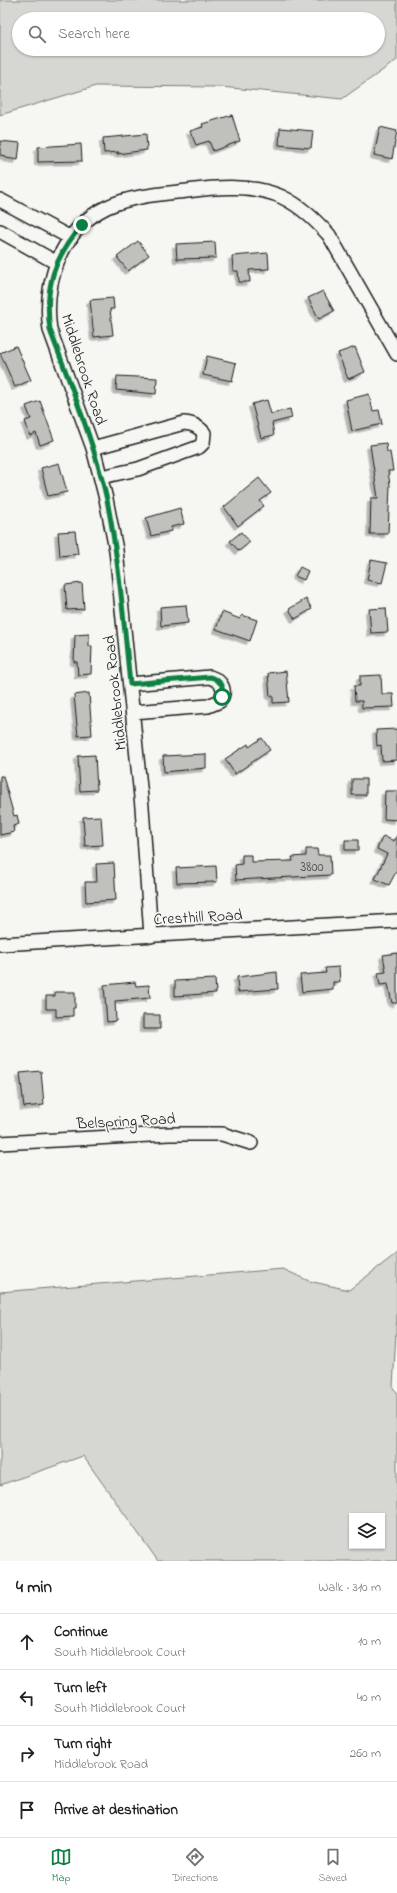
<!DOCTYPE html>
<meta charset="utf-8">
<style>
:root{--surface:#fff;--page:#f2f2f2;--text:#202124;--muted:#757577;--line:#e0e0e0;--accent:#0b8043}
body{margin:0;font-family:"Indie Flower",sans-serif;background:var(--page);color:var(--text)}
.controls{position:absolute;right:12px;bottom:12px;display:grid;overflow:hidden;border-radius:0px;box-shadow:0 1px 3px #0004}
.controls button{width:36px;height:36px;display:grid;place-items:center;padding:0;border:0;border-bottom:1px solid var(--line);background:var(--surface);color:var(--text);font:20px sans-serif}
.stop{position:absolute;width:12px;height:12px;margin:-9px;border:3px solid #0b8043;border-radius:50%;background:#fff}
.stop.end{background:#0b8043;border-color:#fff;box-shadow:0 1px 4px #0008}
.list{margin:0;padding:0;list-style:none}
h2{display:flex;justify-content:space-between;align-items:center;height:52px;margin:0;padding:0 16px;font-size:17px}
h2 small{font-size:13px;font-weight:400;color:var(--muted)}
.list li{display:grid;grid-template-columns:26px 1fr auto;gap:12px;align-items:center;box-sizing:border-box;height:56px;padding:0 16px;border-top:1px solid var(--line)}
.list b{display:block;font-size:15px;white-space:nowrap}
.list p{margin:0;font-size:13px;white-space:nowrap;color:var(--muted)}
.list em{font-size:13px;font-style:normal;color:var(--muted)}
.icon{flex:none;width:22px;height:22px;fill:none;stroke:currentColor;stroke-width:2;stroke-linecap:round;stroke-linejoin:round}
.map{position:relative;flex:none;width:397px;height:1561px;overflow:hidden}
.search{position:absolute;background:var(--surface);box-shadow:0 1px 3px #0004;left:12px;right:12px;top:12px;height:44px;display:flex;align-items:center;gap:10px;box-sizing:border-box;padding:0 14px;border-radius:22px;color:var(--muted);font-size:15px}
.sheet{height:276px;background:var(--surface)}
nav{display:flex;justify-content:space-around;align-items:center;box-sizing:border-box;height:56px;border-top:1px solid var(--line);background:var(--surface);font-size:11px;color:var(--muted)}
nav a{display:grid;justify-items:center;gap:2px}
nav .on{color:var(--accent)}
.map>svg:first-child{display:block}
</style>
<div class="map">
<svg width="397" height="1561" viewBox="0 0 397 1561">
<defs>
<filter id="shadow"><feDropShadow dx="-3.5" dy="3.5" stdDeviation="0" flood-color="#0004"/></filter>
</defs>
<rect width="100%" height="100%" fill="#f6f6f2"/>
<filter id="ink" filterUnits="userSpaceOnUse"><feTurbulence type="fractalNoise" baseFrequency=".025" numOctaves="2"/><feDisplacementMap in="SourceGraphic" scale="8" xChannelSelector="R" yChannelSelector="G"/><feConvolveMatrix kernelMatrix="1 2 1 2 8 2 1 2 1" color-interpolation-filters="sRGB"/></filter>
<g filter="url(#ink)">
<path fill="#d6d6d2" stroke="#797977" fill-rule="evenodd" d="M0,0h397v60l-55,39 -121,-12 -125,-1 -96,29zM19,19h359v30h-359z
M397,1253v61l-4,74 4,4v169h-239l-75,-105 -83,29v-193l283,-23 26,12 40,9zM352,1516h30v30h-30z"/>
<path fill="#c0c0bd" stroke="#1c1c1c" filter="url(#shadow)" d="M232,115l8,26 -27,10 -4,-10 -13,4 -6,-14 13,-4 -1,-3z
M380,127l17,4 -5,28 -18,-4z
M280,128l33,3 -2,17 -32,-3z
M146,134l1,16 -30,4 2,-2 -15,1 -1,-15z
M0,141l20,2 -2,17 -12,-2v-2l-6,-1z
M81,144l1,17 -44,1v-15z
M138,241l11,14 -21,16 -11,-14z
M215,242l1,16 -39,1 -1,-15z
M268,253l1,16 -20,1 1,12h-11l-1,-11h-5l-1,-15z
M323,291l11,20 -15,8 -11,-21z
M113,298l1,11h-4l3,26 -19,2 -4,-37z
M16,346l15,34 -16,7 -15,-34z
M355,347l10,25 -17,7 -10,-26z
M207,356l29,7 -4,18 -29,-6z
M117,376l40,2 -1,16 -40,-4z
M369,394l4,17 6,-1 3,14 -30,7 -6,-31z
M267,400l4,14 19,-5 2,9 -20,5 2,12 -13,3 -9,-34z
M40,401l14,39 -14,5 -4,-12 -6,3 -5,-15 6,-2 -5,-13z
M386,443l1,9h3l3,19h-5l2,14 -2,49h-18l1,-36h7l-8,-53z
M59,463l8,29 -19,4 -7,-28z
M259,478l12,15 -11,8 4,5 -26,20 -14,-19z
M180,508l4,16 -13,3v4l-20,5 -5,-18z
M75,531l3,23 -18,2 -2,-24z
M241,532l9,10 -11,9 -9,-10z
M371,560l16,3 -5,20 -15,-3z
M300,567l8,4 -4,9 -9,-4z
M82,583l2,26 -17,1 -2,-25z
M306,599l6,10 -17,10 -6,-10z
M186,605l2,18 -27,3 -1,-19z
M386,608l2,24 -17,1 -2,-24z
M222,612l18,7 2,-4 15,5 -7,21 -34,-12z
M89,634v12h3l-1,28 -13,1 -1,-13h-3l1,-27z
M286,671l3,31 -16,1v-7h-3l-2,-23z
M381,675l1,19h11l1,13 -32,1v-7h-7l-1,-15h6v-10z
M89,693l3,42 -14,1 -4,-41z
M397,729v31l-15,1 -1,-16 -4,1 -1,-16z
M262,738l8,12 -35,24 -10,-15 23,-15 1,3z
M206,754v14l-42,4 -1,-16z
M95,755l2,35 -17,1 -2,-35z
M0,776h3l11,40 3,-1 2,9 -6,2 1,6 -14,3z
M352,779h14v16h-14z
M385,791h12v29l-13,-1z
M101,816l2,29 -18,1 -2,-29z
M397,835v35l-8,15 -14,-6 12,-25 -10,-5 6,-13 11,5z
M345,840h13v10h-13z
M306,849h11l1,6h12l1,20 -95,5 -1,-15 7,-1v-9h9v7l42,-1 -1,-4 14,-1z
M114,863l2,37 -30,2 -1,-20h12l-1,-18z
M216,866l1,16 -40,1 -1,-15z
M397,953v50h-5l-4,-19 -8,1 -2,-12 8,-1 -3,-17z
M339,967l1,15h-7v7l-31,3 -2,-17 26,-2 -1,-5z
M277,972l1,17 -40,3 -1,-15z
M215,979l1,14 -41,3v-15z
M135,982l1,4 13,-1 1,13 -35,3 1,20 -9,1 -3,-37z
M55,992h20v16h-2v8l-17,1v-8h-10v-13h9z
M143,1015h17v14h-17z
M41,1071l3,34 -20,2 -4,-34z"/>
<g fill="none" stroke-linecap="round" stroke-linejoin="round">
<g stroke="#1c1c1c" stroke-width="16">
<path id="minor" d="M0,200l71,38
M0,231l57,32
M93,448l91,-25c9,1 14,3 20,10l-1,10 -4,4 -61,22 -37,8
M130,684l80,-7c12,4 17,13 10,24l-12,5 -75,6
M151,936l-9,-129 -26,-257 -10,-51 -13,-51 -43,-118c-7,-47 11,-101 57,-123 24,-11 54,-13 80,-16 30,-4 67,-7 95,6 19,9 33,23 47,38l68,119
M0,944l397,-23
M0,1143l169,-9h53l29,9"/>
</g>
<use href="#minor" stroke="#f6f6f2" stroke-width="13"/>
</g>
</g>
<g fill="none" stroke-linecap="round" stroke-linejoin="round" filter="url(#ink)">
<path stroke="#0b8043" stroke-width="5" d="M82,225c-28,32 -38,63 -32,105 21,56 44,112 57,170 12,61 17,123 23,184l80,-7 6,2 6,6v12"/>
</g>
<g text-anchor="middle" stroke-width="3.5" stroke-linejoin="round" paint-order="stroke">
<g font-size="14" fill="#454544">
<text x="312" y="871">3800</text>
</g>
<g font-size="16" fill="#1c1c1c" stroke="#f6f6f2">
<text transform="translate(85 369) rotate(72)" y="6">Middlebrook Road</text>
<text transform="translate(114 693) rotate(-96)" y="6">Middlebrook Road</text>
<text transform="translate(198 916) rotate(-3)" y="6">Cresthill Road</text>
<text transform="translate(126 1120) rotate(-3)" y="6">Belspring Road</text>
</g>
</g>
</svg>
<div class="controls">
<button><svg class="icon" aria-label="layers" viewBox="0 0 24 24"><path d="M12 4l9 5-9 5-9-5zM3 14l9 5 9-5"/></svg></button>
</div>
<div class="stop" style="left:222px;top:697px"></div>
<div class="stop end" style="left:82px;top:225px"></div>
<div class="search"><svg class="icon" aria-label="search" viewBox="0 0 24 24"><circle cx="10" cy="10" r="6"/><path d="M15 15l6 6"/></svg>Search here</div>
</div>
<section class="sheet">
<h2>4 min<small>Walk · 310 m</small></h2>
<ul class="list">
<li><svg class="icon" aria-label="ahead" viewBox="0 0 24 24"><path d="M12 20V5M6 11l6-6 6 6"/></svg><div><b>Continue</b><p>South Middlebrook Court</p></div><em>10 m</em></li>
<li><svg class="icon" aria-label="left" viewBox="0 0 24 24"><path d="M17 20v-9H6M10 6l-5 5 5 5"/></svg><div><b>Turn left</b><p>South Middlebrook Court</p></div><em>40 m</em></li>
<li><svg class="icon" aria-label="right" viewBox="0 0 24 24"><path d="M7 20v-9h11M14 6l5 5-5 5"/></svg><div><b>Turn right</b><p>Middlebrook Road</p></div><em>260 m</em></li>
<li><svg class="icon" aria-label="arrive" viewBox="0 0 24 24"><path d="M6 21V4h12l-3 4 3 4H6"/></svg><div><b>Arrive at destination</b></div></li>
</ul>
</section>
<nav>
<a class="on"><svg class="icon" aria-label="map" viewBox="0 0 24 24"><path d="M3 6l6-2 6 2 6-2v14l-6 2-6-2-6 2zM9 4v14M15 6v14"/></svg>Map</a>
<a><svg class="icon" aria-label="directions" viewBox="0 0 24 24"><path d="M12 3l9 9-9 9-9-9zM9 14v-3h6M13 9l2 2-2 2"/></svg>Directions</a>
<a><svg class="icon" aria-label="saved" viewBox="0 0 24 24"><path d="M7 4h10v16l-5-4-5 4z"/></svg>Saved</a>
</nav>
